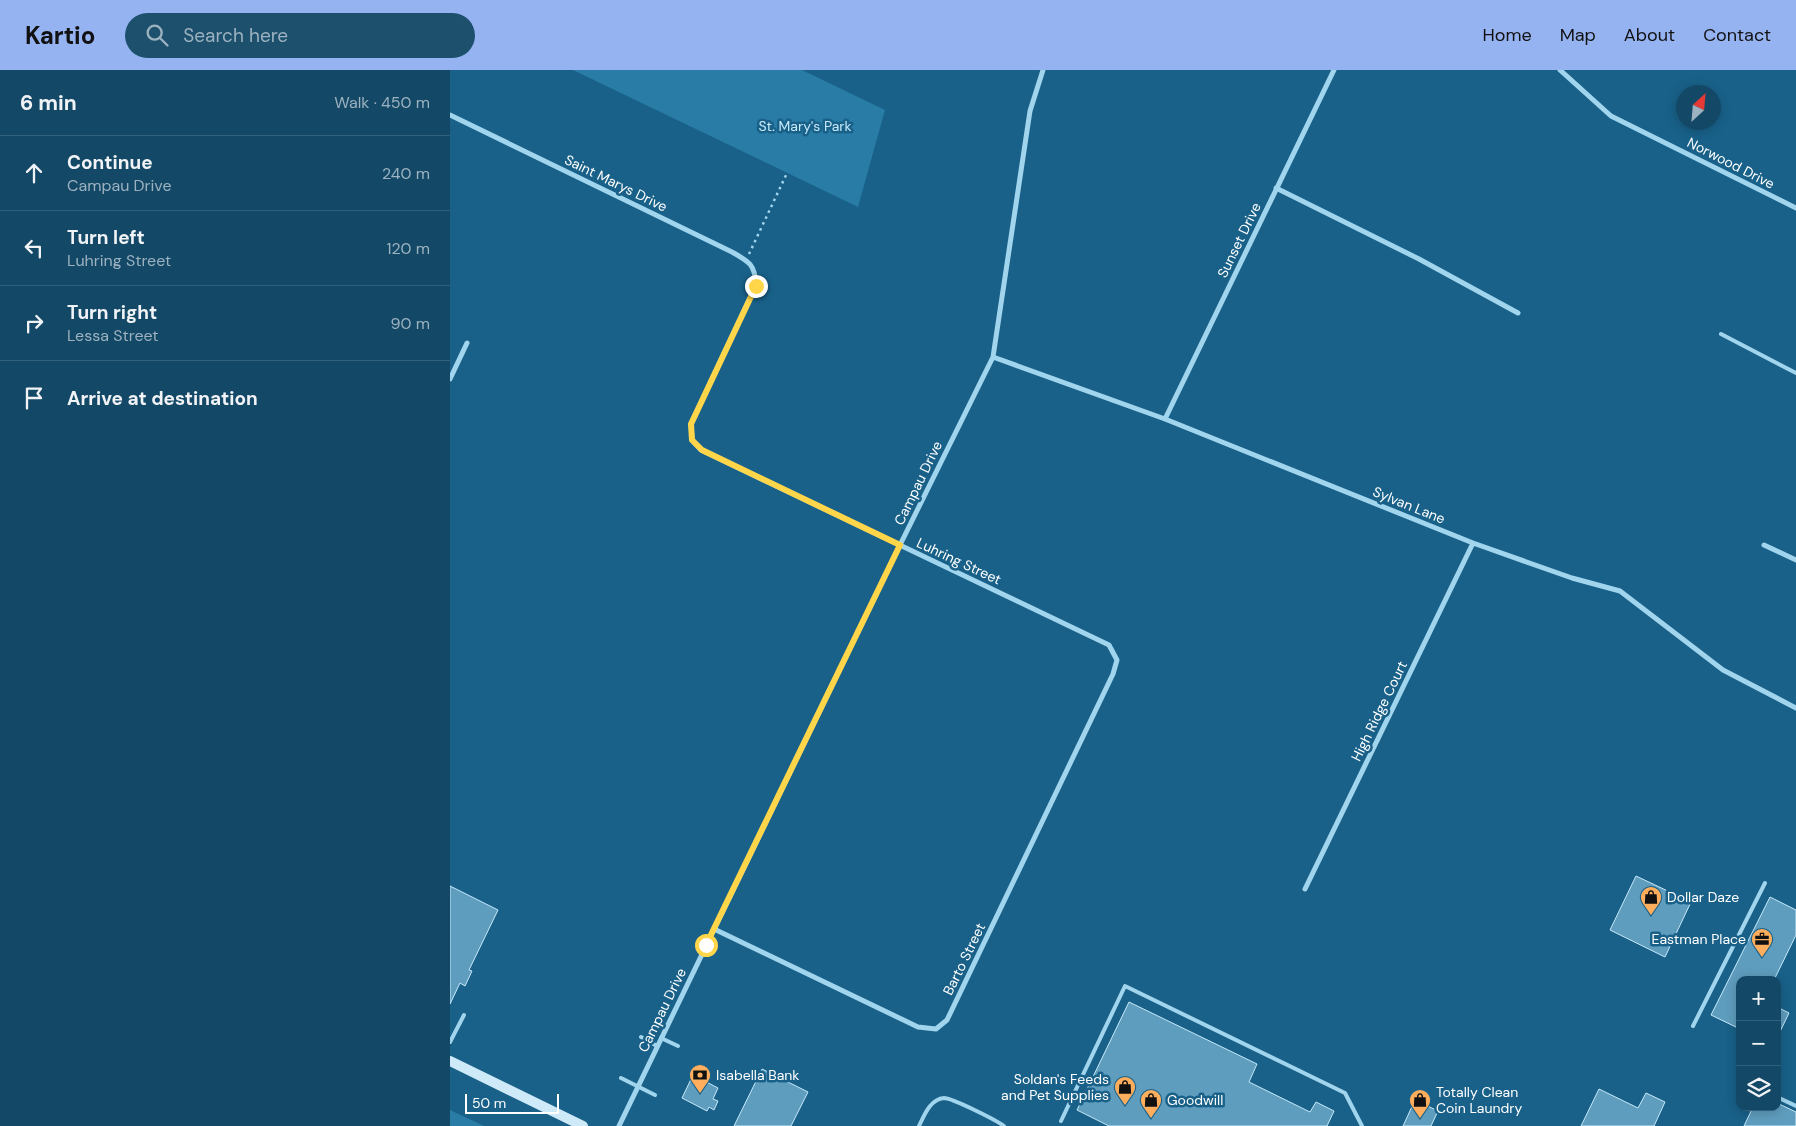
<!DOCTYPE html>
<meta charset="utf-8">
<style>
:root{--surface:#134967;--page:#1c506d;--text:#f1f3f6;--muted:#9db2c0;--line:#32617b;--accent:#95b2f1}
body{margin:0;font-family:"DM Sans",sans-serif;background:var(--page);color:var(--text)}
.controls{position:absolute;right:15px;bottom:15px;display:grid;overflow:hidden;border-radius:10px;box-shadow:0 2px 12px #0003}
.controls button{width:45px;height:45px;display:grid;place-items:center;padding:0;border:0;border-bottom:1px solid var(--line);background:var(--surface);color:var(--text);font:25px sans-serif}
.compass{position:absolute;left:1226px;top:15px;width:45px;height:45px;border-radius:50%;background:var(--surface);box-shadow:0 2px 12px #0003;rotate:26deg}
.scale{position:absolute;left:15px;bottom:12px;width:94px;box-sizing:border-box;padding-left:5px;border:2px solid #fff;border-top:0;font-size:14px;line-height:18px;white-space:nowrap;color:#fff;-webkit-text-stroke:4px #196189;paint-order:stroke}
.stop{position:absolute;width:15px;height:15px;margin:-11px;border:4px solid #ffd54a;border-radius:50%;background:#fff}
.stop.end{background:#ffd54a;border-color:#fff;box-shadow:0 1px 5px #0008}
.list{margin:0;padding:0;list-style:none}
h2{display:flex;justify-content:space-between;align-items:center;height:65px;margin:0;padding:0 20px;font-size:21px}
h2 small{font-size:16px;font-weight:400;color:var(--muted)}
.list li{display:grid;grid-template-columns:32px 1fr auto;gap:15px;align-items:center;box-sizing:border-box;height:75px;padding:0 20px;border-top:1px solid var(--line)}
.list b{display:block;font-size:19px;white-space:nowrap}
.list p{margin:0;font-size:16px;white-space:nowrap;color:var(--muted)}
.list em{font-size:16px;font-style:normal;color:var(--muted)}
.icon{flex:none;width:28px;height:28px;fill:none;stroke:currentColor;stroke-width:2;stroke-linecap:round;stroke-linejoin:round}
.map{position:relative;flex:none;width:1346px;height:1056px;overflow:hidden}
header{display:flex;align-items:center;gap:30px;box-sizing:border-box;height:70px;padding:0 25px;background:var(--accent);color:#111}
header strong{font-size:24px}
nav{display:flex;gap:28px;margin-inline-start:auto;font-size:18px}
.search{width:350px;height:45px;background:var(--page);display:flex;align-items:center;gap:12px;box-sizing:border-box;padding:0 18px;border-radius:28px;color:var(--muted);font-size:19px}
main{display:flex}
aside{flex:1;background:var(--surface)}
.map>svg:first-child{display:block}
</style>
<header>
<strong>Kartio</strong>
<div class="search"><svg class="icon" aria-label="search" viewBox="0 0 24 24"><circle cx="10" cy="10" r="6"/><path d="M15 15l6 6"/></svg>Search here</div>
<nav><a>Home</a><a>Map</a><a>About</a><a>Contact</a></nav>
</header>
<main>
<aside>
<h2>6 min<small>Walk · 450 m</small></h2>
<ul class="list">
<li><svg class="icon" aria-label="ahead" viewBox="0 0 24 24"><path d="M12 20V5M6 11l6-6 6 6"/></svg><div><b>Continue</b><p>Campau Drive</p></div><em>240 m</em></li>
<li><svg class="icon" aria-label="left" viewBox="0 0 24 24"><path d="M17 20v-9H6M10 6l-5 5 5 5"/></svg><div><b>Turn left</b><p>Luhring Street</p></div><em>120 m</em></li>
<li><svg class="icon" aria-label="right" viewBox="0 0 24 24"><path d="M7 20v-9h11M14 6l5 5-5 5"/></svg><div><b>Turn right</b><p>Lessa Street</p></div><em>90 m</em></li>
<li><svg class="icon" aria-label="arrive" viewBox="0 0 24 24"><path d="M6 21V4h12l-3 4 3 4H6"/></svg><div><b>Arrive at destination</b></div></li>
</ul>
</aside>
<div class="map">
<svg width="1346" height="1056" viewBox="0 0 1346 1056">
<rect width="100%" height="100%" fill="#196189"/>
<path fill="#287ca6" d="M123,0h229l83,40 -27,97z
M0,1040l34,16h-34z"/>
<path fill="#5f9dbe" stroke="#c6e9fa" d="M1186,806l55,26 -26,55 -55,-27z
M0,816l48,24 -29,60 3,1 -7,15 -5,-3 -10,21z
M1320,827l26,13v25l-22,45h-34v49l-29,-14z
M679,932l128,62 -8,18 61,30 6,-10 18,9 -7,15h-218l-32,-16z
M1327,937l12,6 -12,25z
M312,999l46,23 -17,34h-57z
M243,1005l25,13 -5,11 5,2 -4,9 -5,-3 -2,4 -25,-13z
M1149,1019l39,19 8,-15 19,9 -11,24h-73z
M965,1030l23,11 -7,15h-28z
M1327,1033l19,9v14h-52l9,-19h24z"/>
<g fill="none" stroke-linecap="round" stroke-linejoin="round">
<path stroke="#a1d4ed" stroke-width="2.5" stroke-dasharray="2.5 4" stroke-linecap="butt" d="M299,184l38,-81"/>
<path stroke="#a1d4ed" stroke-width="4" d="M1271,264l75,39
M1243,956l72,-143
M191,967l16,9
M211,968l17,8
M0,972l14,-27
M171,1008l34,17
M1327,1027l19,9
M611,1051l64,-135 220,107 17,33
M469,1056c5,-10 11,-27 25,-28 8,0 52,22 60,28"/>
<path stroke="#a1d4ed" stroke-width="5" d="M1110,0l51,46 185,92
M0,45l282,137c18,10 23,13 24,33l-65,139 1,16 9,10 408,195 8,15 -4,14 -166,346 -11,9 -18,-2 -204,-98
M826,118l143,71 99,54
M543,287l172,62 308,124 99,35 48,13 103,79 73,38
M0,309l17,-36
M715,349l169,-349
M1314,475l32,15
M855,819l168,-346
M169,1056l281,-581 93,-188 37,-246 13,-41"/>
<path stroke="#ceeaf9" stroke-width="10" d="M0,991l133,65"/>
</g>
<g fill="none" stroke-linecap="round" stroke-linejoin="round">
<path stroke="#ffd54a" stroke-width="6" d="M256,875l194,-400 -198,-95 -10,-10 -1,-16 65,-138"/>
</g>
<defs>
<g id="shop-pin" transform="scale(1.125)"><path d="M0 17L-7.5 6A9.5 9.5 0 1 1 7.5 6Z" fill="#ffae5d" stroke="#196189"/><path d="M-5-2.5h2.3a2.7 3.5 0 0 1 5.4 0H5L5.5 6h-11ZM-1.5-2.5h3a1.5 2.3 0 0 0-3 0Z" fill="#111"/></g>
<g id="office-pin" transform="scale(1.125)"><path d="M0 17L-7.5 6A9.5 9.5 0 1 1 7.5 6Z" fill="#ffae5d" stroke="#196189"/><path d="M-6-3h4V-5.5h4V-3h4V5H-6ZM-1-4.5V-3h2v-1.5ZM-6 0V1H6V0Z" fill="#111"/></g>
<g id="bank-pin" transform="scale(1.125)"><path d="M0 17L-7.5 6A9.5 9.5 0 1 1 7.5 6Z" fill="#ffae5d" stroke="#196189"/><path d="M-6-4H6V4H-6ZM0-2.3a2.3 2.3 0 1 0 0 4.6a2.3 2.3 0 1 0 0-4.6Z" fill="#111"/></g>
</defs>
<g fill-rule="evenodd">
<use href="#shop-pin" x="1201" y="827"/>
<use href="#office-pin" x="1312" y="869"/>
<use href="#bank-pin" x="250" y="1005"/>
<use href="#shop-pin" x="675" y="1017"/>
<use href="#shop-pin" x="701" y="1030"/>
<use href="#shop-pin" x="970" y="1030"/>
</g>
<g text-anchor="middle" stroke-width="5" stroke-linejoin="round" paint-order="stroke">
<g font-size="14" fill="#c6e9fa" stroke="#196189">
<text x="355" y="61">St. Mary's Park</text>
</g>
<g font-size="14" fill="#fff" stroke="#196189">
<text transform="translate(1281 93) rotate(27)" y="5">Norwood Drive</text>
<text transform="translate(166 113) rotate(26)" y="5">Saint Marys Drive</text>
<text transform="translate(789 170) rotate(-64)" y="5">Sunset Drive</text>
<text transform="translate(468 413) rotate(-64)" y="5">Campau Drive</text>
<text transform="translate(959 435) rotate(22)" y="5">Sylvan Lane</text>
<text transform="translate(509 491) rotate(25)" y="5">Luhring Street</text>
<text transform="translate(929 641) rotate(-64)" y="5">High Ridge Court</text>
<text transform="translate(514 889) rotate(-64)" y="5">Barto Street</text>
<text transform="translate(212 940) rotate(-64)" y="5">Campau Drive</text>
</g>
<g font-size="14" fill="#fff" stroke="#196189" text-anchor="start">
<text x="1217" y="832">Dollar Daze</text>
<text x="1296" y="874" text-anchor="end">Eastman Place</text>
<text x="266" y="1010">Isabella Bank</text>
<text x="659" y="1014" text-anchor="end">Soldan's Feeds<tspan x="659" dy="16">and Pet Supplies</tspan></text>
<text x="986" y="1027">Totally Clean<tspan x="986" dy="16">Coin Laundry</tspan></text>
<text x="717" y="1035">Goodwill</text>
</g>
</g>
</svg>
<div class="controls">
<button>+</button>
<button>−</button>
<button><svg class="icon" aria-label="layers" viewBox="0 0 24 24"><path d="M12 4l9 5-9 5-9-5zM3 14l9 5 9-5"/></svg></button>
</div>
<svg class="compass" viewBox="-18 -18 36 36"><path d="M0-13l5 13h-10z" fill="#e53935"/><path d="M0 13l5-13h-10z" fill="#9db2c0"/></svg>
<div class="scale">50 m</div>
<div class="stop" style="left:256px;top:875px"></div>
<div class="stop end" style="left:306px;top:216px"></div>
</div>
</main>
